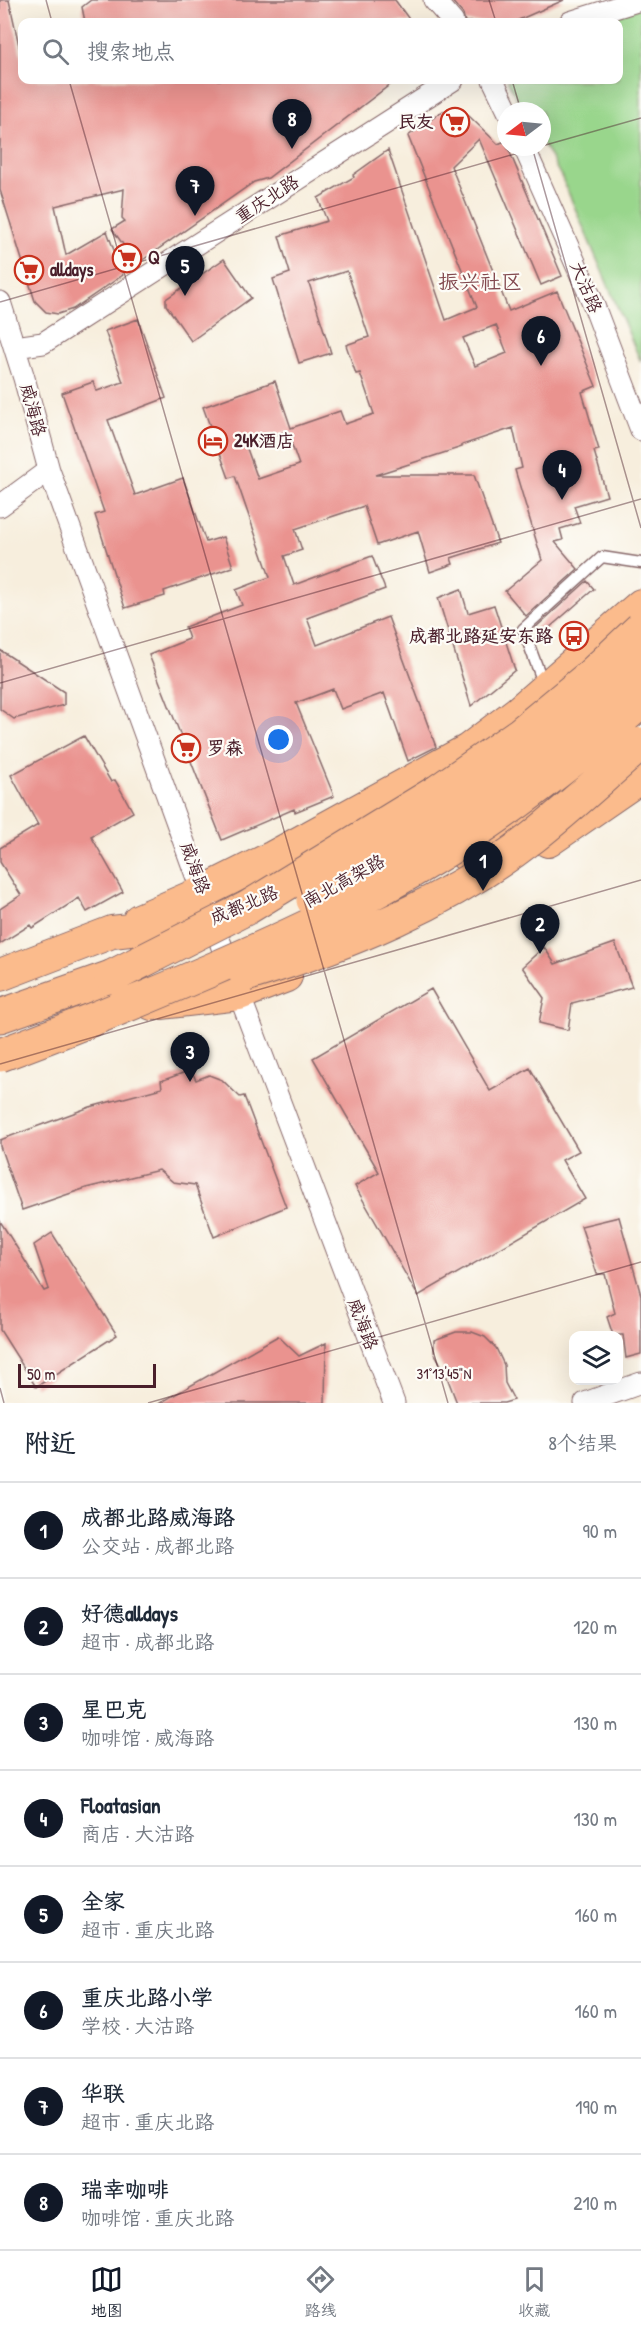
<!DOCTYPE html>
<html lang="zh">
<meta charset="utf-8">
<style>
:root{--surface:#fff;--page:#f6f6f7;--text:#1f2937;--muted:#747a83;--line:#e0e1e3;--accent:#111827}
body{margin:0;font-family:"Patrick Hand","LXGW WenKai TC",sans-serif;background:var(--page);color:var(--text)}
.controls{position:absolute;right:18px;bottom:18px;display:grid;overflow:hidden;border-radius:12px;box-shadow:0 6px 24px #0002}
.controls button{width:54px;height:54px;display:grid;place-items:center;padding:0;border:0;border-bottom:2px solid var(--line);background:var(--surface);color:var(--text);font:30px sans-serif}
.compass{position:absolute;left:497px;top:102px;width:54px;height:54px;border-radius:50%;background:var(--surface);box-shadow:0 6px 24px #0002;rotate:254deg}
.scale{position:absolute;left:18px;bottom:15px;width:138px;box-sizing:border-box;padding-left:6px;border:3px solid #4a1f2b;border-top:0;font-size:16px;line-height:21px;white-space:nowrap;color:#4a1f2b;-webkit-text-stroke:4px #fdfcf7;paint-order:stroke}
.you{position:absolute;left:279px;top:740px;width:21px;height:21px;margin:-15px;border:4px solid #fff;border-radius:50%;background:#1a73e8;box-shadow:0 0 0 9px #1a73e833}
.badge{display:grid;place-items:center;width:39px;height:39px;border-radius:50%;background:var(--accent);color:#fff;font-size:20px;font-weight:700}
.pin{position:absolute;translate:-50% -50px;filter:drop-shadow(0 2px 3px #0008)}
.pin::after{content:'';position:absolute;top:32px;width:21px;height:18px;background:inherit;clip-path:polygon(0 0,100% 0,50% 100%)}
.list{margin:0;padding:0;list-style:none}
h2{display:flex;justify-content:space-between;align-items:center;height:78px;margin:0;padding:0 24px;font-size:26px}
h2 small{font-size:20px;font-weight:400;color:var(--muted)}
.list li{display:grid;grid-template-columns:39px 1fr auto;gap:18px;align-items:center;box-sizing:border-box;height:96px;padding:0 24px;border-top:2px solid var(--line)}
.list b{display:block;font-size:22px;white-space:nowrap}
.list p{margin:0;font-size:20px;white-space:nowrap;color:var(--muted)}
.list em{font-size:20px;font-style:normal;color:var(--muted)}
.icon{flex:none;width:33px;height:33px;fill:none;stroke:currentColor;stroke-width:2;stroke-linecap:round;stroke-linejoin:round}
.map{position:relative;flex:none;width:641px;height:1403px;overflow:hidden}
.search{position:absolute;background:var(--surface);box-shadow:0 6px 24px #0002;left:18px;right:18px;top:18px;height:66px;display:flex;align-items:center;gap:15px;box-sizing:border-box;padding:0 21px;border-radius:12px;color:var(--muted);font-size:22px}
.sheet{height:846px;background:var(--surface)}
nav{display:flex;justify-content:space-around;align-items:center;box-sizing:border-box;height:84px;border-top:2px solid var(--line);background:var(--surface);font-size:16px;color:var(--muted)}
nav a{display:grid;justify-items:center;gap:3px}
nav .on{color:var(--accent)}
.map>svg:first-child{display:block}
</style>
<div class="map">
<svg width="641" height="1403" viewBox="0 0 641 1403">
<rect width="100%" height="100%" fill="#fdfcf7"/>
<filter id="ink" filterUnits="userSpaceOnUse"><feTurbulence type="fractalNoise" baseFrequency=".0167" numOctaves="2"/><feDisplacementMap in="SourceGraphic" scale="12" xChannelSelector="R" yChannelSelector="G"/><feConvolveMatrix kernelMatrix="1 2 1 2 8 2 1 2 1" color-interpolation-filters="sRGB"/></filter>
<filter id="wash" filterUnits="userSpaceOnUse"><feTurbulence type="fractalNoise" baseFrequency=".008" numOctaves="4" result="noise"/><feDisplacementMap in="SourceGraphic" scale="24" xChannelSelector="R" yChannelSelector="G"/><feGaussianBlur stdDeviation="1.35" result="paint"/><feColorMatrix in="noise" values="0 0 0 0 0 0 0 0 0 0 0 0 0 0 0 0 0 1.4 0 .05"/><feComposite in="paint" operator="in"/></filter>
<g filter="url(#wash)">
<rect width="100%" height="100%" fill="#f7eedd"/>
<path fill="#99d68c" stroke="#727a5c" stroke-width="1.5" d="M641,7v355l-79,-184 -20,-36v-31h-18l-17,-31h111v-58h-18z"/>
<g id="blocks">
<path fill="#ea938f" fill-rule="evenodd" d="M0,0h9l13,59v21h374l-128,98 -14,4 -117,82 -25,-35 13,-8 -3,-3 2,-29 -69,17 11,49 41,-24 16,44 -50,34 -15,5 -12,-2 -11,-11 -35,-111z
M91,0h304l16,22h-326l-3,-15z
M451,0h113l-50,22h-49l-2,-8z
M456,109l13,7 29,28 7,-3 57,135 -21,9 -62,-146 -28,27 58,145 48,-20 39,95 -14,6 17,58 -5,1 13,45 -33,10 6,17 -20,6 3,11 -8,2 23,27 -52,47 -21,-25 37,-31 -27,-90 7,-2 -9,-40 -51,17v2l-87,28h99l24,68 -47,15 2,6 -23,8 -12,-41 -41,14 -13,-39 -69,23 7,21 -18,6 10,29 78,-29 13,33 -78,29 10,27 71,-28 48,130 -28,14 -24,-68 -43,16 -8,-20 -37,14 38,93 -39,16 -1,-3 -72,31 -73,-185 40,-16 -4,-12 57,-22 -6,-15 34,-13 -35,-101 -6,2 -26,-71 72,-26 16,47 49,-17 5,13 29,-10 -14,-41 -4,1 -10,-29 23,-8 -22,-66 -38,12 22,70 -32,10 -26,-84 17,-6 -11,-37 48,-15 -9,-23 36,-21 -1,-2 35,-25 58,170 31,-13 -69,-171 35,-25zM496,325l11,28 -32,13 -12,-28zM287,431l12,34 -41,14 -12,-33z
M224,259l27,39 -60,43 -25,-36v-6z
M138,319l28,79 -58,22 27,75 48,-17 23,64 17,-5 10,30 -69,24 1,5 -40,12 -30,-93 9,-3 -42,-119 31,-11 4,9 26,-9 -18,-51z
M587,581l7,8 -53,46 -6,-7z
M461,589l7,24 26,-8 21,65 -44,36 -33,-108z
M0,650l64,42v13l-50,14 -14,-10z
M84,736l27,46 4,-2 18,32 -42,24 32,56 -36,20 -8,-14 -47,30 -2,-3 -30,19v-35l21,-14 -21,-33v-14l38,-23 -27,-50z
M615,943l17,44 -60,16 -4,27 -29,-7 5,-25 -22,-31 22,-20 11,17z
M431,989l59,102 40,-23 49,83 -17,9 23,39 -167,97 -63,-110 24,-14 -66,-114z
M191,1070l5,10 13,-5 13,5 18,17 4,-1 42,111 -72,30 -19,-52 -22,-3 -14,-12 -73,18 -64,22 -22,-64v-6l90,-33 72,-19 -1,-7z
M619,1217l22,78v59l-15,4 -3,-23h-10l-6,-18 8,-4 -10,-39h-8l-16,-48z
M0,1221l44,70 5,-2 -15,-44 18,-12 65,102 -81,52 -36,-57z
M456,1332h16l13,5 11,11 8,17 1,18 9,17 -10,3h-47l-12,-31 -11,-20v-12z
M278,1336l21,20 27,-13 -1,60h-165z"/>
</g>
</g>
<g filter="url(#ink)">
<use href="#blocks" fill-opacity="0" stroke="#876769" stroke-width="1.5"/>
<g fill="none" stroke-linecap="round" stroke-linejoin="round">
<g stroke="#876769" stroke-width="13">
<path id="lane" d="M544,685l-21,-56 79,-72 39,6"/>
</g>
<g stroke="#876769" stroke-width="23">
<path id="street" d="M434,0l19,22
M570,22l70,-22
M493,80l15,31
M524,147l67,151 50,132
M0,302l24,76 25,92 190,524 155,409
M15,347l28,-4 410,-263
M0,506l49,-36
M585,1403l56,-20"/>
</g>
<g stroke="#876769" stroke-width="34">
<path id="primary" d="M548,841l93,-64
M466,855l115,-72
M139,920l64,-28 70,-35 195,-107 50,-38 123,-107
M0,975l112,-43 106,-12
M152,1004l87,-10 47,-18"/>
</g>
<g stroke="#876769" stroke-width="35">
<path id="highway" d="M0,1016l111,-39"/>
</g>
<use href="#lane" stroke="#fff" stroke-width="10"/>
<use href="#street" stroke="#fff" stroke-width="21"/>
<use href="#primary" stroke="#fbbb8c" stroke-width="32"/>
<use href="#highway" stroke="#fbbb8c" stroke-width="33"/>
<g stroke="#876769" stroke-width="35" stroke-linecap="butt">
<path id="highway-bridge" d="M313,900l111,-64 91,-59 76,-64 50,-49
M246,975c102,-31 202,-72 287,-138 37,-29 72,-62 108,-93
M111,977l136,-69 191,-117 83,-58 69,-57 51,-48
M0,1055c71,-26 141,-55 211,-85 76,-33 152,-68 223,-112 75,-45 142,-98 207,-156"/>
</g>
<use href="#highway-bridge" stroke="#fbbb8c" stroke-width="33"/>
</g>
</g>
<path fill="none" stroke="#4a1f2b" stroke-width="1.5" stroke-opacity="0.45" d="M46,0l6,22M489,0l7,22M69,80l379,1323M512,80l9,31M542,146l99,-28M532,147l109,381M0,302l539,-155M0,683l641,-184M0,1064l641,-184M0,1388l4,15M148,1403l493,-141"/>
<defs>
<g id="supermarket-ring" transform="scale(1.5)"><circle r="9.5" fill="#fdfcf7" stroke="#c8321e" stroke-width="1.5"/><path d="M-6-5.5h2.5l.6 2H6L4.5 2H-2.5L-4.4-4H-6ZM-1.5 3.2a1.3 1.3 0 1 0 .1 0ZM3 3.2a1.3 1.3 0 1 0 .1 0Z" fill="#c8321e"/></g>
<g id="hotel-ring" transform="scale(1.5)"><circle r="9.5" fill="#fdfcf7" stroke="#c8321e" stroke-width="1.5"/><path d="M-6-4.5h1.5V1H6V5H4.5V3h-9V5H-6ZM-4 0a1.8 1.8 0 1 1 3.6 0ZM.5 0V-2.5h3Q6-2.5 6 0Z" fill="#c8321e"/></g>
<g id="bus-ring" transform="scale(1.5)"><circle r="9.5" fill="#fdfcf7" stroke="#c8321e" stroke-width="1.5"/><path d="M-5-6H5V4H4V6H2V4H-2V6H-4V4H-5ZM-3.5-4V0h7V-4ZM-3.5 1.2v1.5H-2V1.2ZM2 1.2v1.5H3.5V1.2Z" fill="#c8321e"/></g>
</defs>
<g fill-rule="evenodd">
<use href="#supermarket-ring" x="455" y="122"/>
<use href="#supermarket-ring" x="127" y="258"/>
<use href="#supermarket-ring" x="29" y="270"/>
<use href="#hotel-ring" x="213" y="441"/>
<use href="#bus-ring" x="574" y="636"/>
<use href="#supermarket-ring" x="186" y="748"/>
</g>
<g text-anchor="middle" stroke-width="4.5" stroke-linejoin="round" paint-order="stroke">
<g font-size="18" font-weight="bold" fill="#4a1f2b" stroke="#fdfcf7" text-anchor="start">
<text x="434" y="128" text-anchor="end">民友</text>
<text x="148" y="264">Q</text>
<text x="50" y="276">alldays</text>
<text x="234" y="447">24K酒店</text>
<text x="553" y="642" text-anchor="end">成都北路延安东路</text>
<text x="207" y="754">罗森</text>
</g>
<g font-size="18" fill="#4a1f2b" stroke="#fdfcf7">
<text transform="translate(267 199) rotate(-33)" y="6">重庆北路</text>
<text transform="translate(586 287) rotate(67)" y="6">大沽路</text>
<text transform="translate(33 410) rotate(75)" y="6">威海路</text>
<text transform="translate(195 868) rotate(70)" y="6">威海路</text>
<text transform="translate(344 881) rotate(-29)" y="6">南北高架路</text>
<text transform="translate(244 905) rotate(-23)" y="6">成都北路</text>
<text transform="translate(363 1324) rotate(69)" y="6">威海路</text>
</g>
<g font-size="21" fill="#82484e" stroke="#fdfcf7">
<text x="480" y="289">振兴社区</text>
</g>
</g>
<g font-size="15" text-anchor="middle" fill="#4a1f2b" stroke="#fdfcf7" stroke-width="4.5" stroke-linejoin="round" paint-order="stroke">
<text x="444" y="1379">31°13'45"N</text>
</g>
</svg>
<div class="controls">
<button><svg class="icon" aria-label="layers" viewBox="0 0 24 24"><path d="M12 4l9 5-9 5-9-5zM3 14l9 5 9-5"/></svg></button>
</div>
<svg class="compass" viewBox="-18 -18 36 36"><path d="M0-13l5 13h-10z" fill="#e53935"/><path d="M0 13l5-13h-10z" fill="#747a83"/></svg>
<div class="scale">50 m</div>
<div class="you"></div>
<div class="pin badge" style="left:483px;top:891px">1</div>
<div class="pin badge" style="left:540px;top:954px">2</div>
<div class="pin badge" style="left:190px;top:1082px">3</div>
<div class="pin badge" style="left:562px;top:500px">4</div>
<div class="pin badge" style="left:185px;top:296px">5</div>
<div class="pin badge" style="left:541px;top:366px">6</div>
<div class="pin badge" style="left:195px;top:216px">7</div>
<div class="pin badge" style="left:292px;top:149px">8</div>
<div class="search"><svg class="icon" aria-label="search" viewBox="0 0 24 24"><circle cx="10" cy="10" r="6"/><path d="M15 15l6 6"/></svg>搜索地点</div>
</div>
<section class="sheet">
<h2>附近<small>8个结果</small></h2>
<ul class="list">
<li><span class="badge">1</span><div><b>成都北路威海路</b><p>公交站 · 成都北路</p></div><em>90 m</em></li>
<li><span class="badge">2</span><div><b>好德alldays</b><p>超市 · 成都北路</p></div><em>120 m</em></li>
<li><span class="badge">3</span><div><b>星巴克</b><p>咖啡馆 · 威海路</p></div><em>130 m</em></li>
<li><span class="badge">4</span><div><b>Floatasian</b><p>商店 · 大沽路</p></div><em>130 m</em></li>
<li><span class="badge">5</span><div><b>全家</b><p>超市 · 重庆北路</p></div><em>160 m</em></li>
<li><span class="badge">6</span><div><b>重庆北路小学</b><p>学校 · 大沽路</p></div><em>160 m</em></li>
<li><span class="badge">7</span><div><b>华联</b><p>超市 · 重庆北路</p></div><em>190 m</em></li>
<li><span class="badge">8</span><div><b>瑞幸咖啡</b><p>咖啡馆 · 重庆北路</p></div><em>210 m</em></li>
</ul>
</section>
<nav>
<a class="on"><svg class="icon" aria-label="map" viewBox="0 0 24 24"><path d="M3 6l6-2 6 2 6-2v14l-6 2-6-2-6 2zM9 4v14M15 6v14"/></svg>地图</a>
<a><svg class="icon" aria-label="directions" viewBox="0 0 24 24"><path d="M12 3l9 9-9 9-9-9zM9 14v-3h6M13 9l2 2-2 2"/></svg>路线</a>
<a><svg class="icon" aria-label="saved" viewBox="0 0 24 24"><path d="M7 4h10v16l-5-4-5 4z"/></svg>收藏</a>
</nav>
